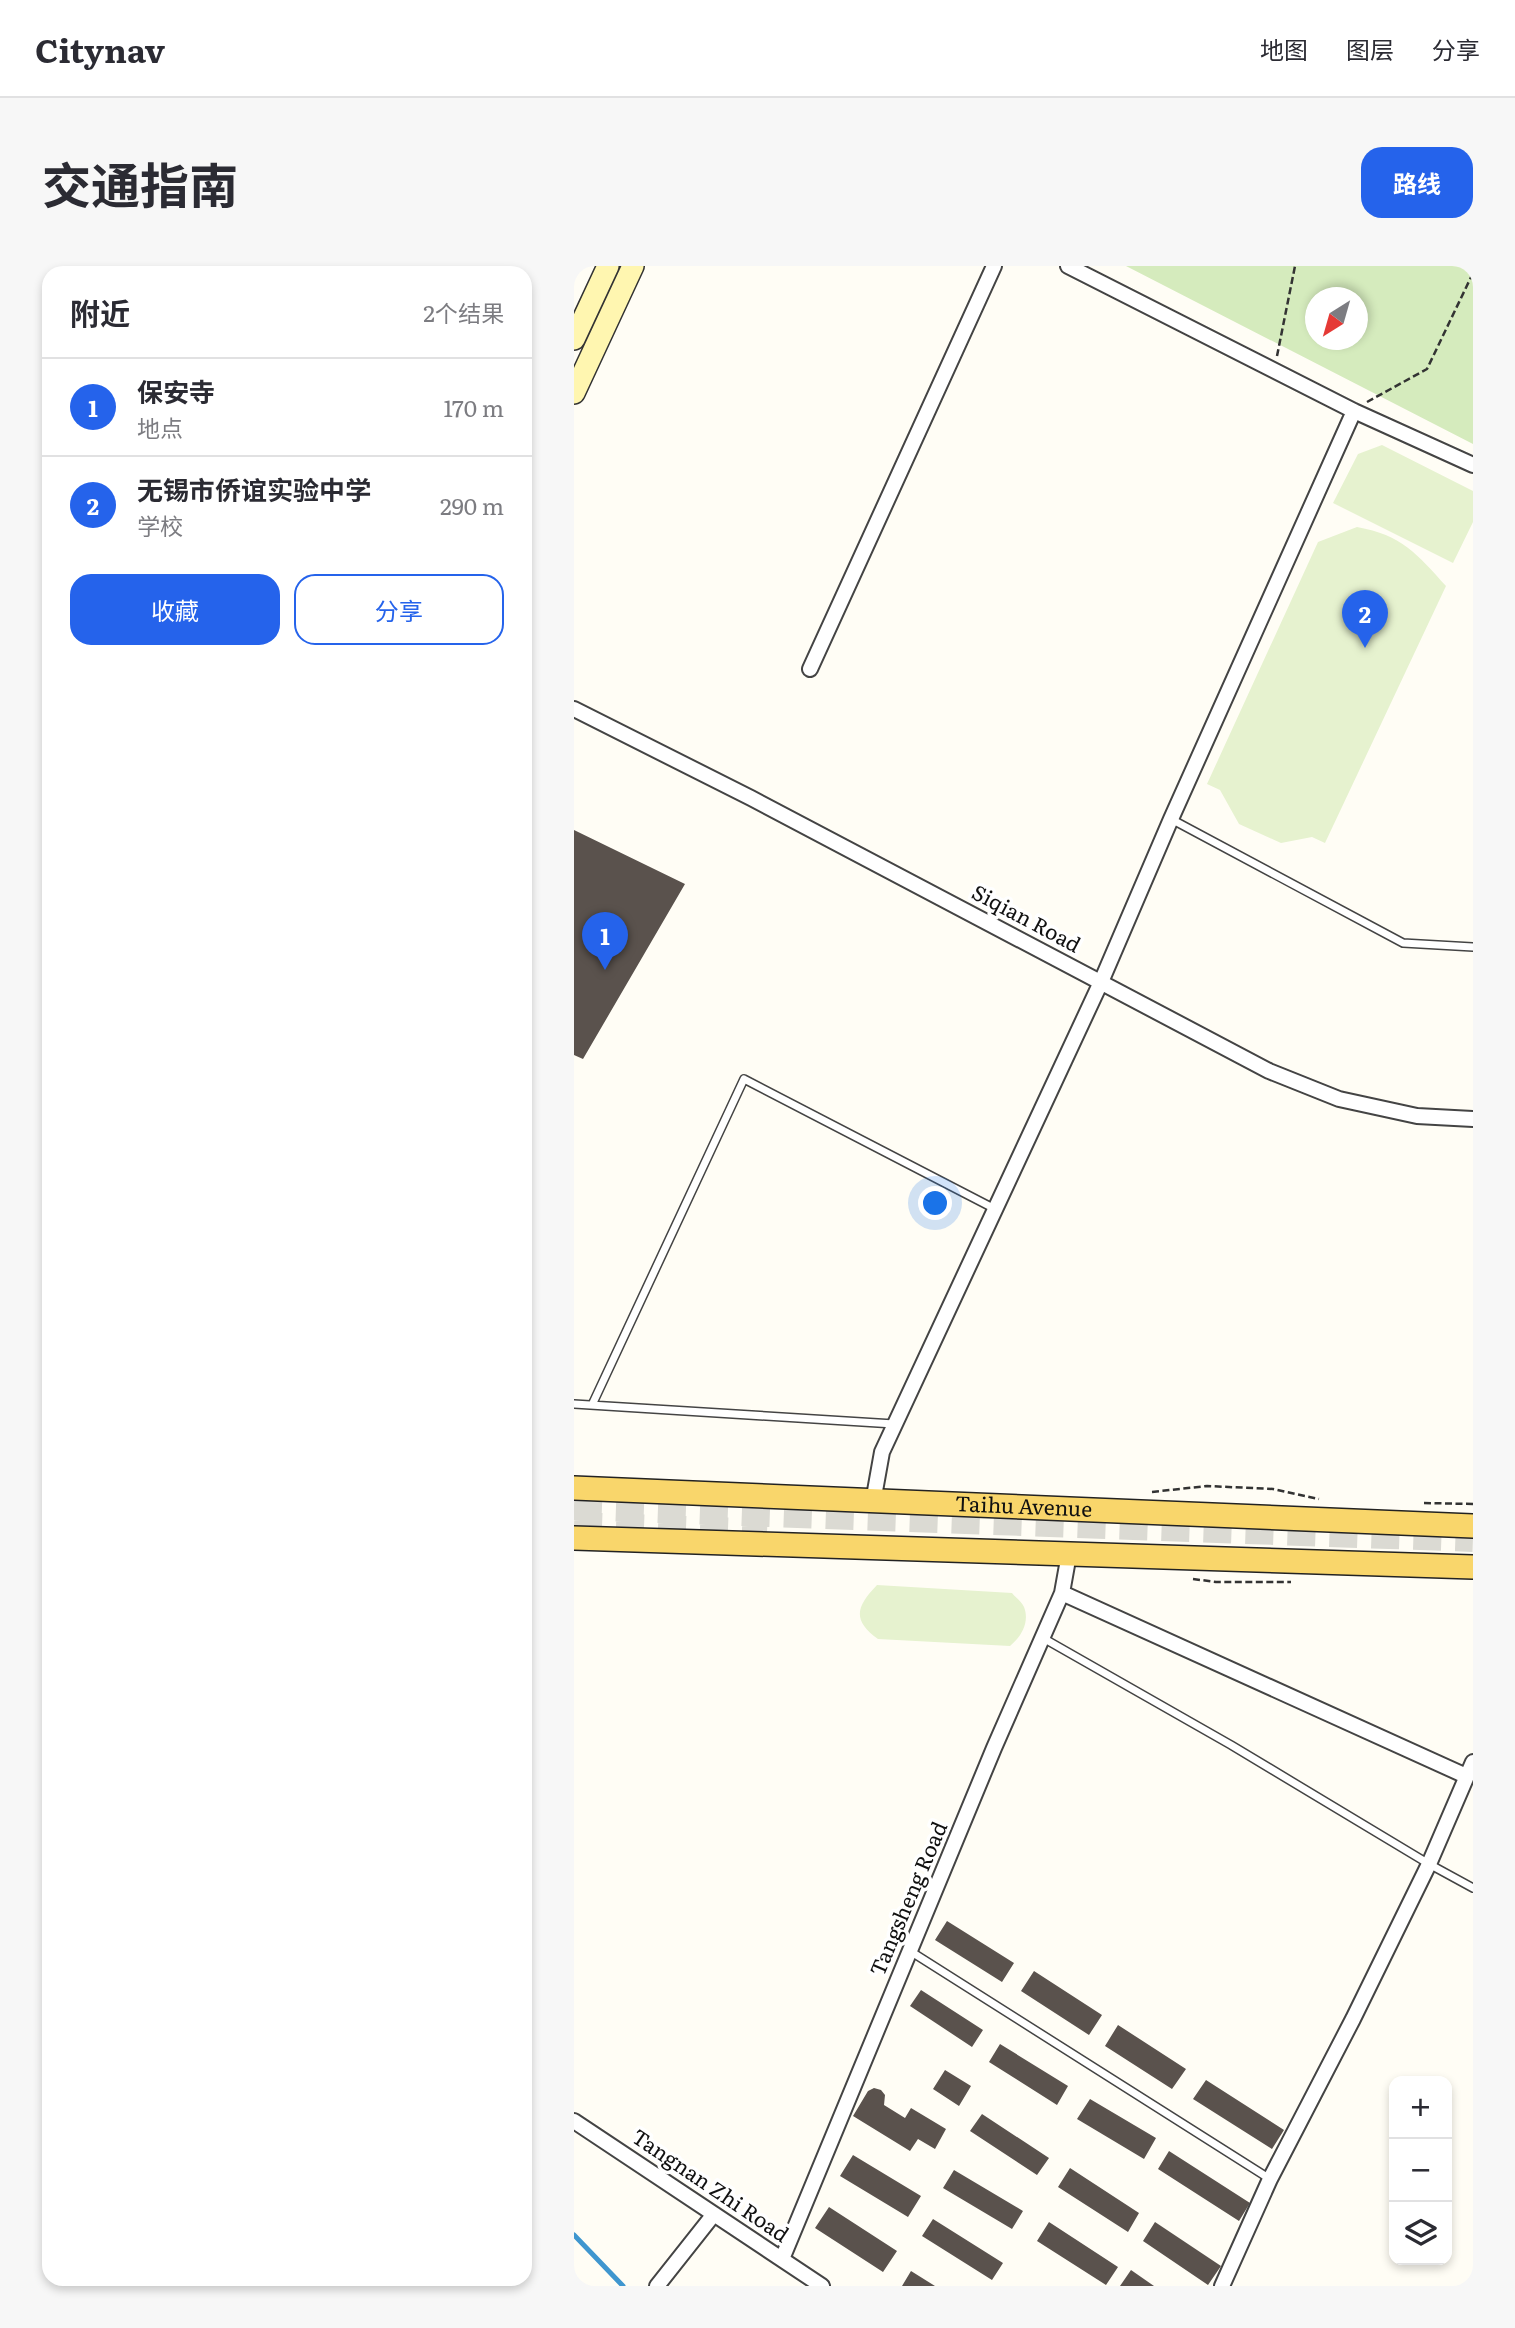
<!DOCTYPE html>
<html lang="zh">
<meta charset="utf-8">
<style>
:root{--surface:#fff;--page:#f7f7f7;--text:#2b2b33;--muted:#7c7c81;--line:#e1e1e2;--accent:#2563eb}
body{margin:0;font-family:Literata,"Noto Sans SC",serif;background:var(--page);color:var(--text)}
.controls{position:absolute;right:21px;bottom:21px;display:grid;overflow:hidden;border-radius:14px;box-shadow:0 4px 10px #0003}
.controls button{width:63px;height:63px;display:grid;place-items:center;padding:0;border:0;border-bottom:2px solid var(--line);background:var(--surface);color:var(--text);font:35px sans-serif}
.compass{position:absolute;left:731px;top:21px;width:63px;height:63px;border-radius:50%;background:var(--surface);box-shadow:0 4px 10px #0003;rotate:217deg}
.you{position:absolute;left:362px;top:938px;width:24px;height:24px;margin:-18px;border:5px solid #fff;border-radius:50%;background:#1a73e8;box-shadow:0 0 0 10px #1a73e833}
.badge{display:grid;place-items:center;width:46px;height:46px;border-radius:50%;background:var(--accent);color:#fff;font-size:23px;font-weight:700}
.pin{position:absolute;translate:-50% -58px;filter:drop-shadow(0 2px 4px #0008)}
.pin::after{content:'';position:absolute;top:37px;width:24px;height:21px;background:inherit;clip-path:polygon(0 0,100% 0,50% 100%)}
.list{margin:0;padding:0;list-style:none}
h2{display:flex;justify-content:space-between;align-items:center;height:91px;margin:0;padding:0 28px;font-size:30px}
h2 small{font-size:23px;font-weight:400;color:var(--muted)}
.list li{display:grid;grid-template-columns:46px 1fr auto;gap:21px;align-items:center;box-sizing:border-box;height:98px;padding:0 28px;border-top:2px solid var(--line)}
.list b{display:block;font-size:26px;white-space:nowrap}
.list p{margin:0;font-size:23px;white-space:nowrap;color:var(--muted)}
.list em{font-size:23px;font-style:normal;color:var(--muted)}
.actions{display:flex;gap:14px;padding:21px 28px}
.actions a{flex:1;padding:16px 0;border:2px solid var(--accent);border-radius:21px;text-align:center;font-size:24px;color:var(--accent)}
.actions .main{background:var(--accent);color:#fff}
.icon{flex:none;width:38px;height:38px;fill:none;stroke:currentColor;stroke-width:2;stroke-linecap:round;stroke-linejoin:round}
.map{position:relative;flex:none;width:899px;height:2020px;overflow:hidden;border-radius:21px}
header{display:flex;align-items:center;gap:42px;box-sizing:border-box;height:98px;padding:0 35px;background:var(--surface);border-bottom:2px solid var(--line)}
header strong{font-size:33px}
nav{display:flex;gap:38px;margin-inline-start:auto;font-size:24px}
.intro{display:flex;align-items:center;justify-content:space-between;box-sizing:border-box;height:168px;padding:0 42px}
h1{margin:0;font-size:49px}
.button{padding:18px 32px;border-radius:21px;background:var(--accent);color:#fff;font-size:24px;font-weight:700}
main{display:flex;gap:42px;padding:0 42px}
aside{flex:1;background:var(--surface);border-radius:21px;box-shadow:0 4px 10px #0003}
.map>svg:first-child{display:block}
</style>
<header>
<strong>Citynav</strong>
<nav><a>地图</a><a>图层</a><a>分享</a></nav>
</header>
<div class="intro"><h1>交通指南</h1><a class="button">路线</a></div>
<main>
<aside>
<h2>附近<small>2个结果</small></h2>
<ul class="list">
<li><span class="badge">1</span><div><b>保安寺</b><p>地点</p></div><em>170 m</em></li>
<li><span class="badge">2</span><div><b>无锡市侨谊实验中学</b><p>学校</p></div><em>290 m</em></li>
</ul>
<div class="actions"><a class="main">收藏</a><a>分享</a></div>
</aside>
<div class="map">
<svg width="899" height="2020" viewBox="0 0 899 2020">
<rect width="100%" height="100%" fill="#fffdf5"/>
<path fill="#d5ebbd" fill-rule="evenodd" d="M552,0h347v178zM741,32h42v42h-42z"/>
<path fill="#e6f2cf" d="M808,179l91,46v31l-20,41 -120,-60 25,-49z
M783,261c45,8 60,27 89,59l-121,257 -13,-6 -31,6 -42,-19 -19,-34 -13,-6 111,-242z
M303,1319l135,8c3,4 10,9 12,14 6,15 -3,30 -14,39l-132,-7c-26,-19 -22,-32 -1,-54z"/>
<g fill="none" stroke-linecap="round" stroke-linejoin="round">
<path stroke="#3f96cf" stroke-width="5" d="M0,1969l49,51"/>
</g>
<path fill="#5a524d" d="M0,564l111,54 -102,175 -9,-4z
M373,1655l67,42 -12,19 -67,-42z
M460,1705l68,44 -13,20 -68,-44z
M347,1724l62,40 -11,17 -62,-41z
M544,1759l68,44 -14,20 -67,-43z
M426,1778l68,42 -11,19 -68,-43z
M371,1804l26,16 -12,20 -26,-17z
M632,1814l78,50 -12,19 -79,-50z
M300,1822l7,2 4,5 -1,10 21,13 6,-10 35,21 -11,20 -17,-10 -8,12 -57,-35 15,-25z
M516,1833l66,39 -12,21 -67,-40z
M408,1848l67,44 -12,17 -67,-44z
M595,1885l81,52 -11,18 -81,-52z
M279,1889l68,41 -13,21 -68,-41z
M496,1902l69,45 -11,19 -70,-45z
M380,1904l69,41 -11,18 -69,-41z
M255,1941l68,44 -14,21 -68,-44z
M359,1953l70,44 -11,17 -70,-44z
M475,1956l69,45 -12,18 -69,-44z
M581,1956l66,44 -13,19 -65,-44z
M557,2004l23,16h-34z
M337,2005l24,15h-33z"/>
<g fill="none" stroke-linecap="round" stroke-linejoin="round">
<path stroke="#dbdad3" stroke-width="28" stroke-dasharray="28 14" stroke-linecap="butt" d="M0,1240l899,32
M0,1260l193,7"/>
<g stroke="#444" stroke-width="10">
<path id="lane" d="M597,553l232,124 70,4
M0,1138l320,20
M18,1139l152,-326 251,130
M469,1372l188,107 198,119 44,24
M336,1685l360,228"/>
</g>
<g stroke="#444" stroke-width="18">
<path id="street" d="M494,0l286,145 119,54
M236,403l184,-403
M0,443l177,89 518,273 70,28 78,17 56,3
M302,1234l-1,-9 7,-39 219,-470 70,-163 183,-408
M488,1327l404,183
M0,1855l248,165
M208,1993l212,-511 68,-155 7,-39
M83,2020l57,-72
M648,2020l48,-107 83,-160 76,-155 44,-102"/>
</g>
<g stroke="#333" stroke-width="24">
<path id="secondary" d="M0,73l34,-73
M0,127l59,-127"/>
</g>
<g stroke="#222" stroke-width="26">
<g id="primary">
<path id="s1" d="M0,1222l899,38"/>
<path d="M0,1272l899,29"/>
</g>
</g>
<path stroke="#333" stroke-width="2.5" stroke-dasharray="7 3.5" stroke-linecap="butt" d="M703,90l18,-90
M793,136l60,-33 46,-96
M578,1226l55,-6 66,3 46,10
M850,1237l49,1
M619,1313l23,3h75"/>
<use href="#lane" stroke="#fff" stroke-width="7"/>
<use href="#street" stroke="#fff" stroke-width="14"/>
<use href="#secondary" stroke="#fff6b0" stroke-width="21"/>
<use href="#primary" stroke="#f9d66b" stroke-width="23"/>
</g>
<g text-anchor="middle" stroke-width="7" stroke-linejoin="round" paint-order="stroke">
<g font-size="21" fill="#111" stroke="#fff">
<text transform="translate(452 653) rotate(28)" y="7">Siqian Road</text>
<text dy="7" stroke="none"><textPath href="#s1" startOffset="450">Taihu Avenue</textPath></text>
<text transform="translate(335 1633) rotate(-67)" y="7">Tangsheng Road</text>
<text transform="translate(136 1920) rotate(34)" y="7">Tangnan Zhi Road</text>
</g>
</g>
</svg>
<div class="controls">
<button>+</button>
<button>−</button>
<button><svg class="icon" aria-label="layers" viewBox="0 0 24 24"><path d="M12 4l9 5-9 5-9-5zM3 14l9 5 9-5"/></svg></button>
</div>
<svg class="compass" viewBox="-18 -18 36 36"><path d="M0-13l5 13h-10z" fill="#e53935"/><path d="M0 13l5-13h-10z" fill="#7c7c81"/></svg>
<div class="you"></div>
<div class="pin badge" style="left:31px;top:704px">1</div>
<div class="pin badge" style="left:791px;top:382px">2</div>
</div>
</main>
